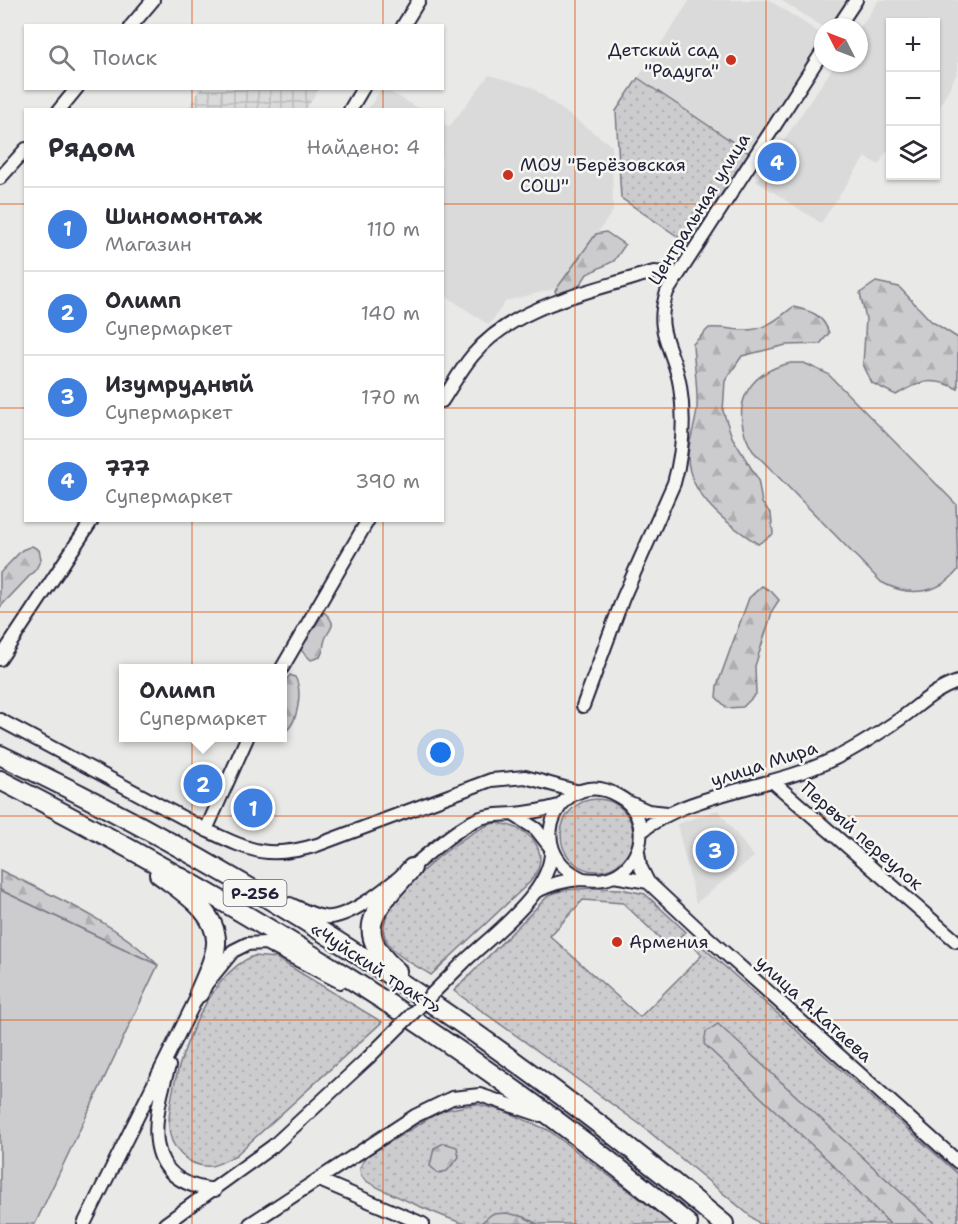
<!DOCTYPE html>
<html lang="ru">
<meta charset="utf-8">
<style>
:root{--surface:#fff;--page:#f2f2f3;--text:#2b2b33;--muted:#7c7c81;--line:#e1e1e2;--accent:#c8321e}
body{margin:0;font-family:"Shantell Sans",sans-serif;background:var(--page);color:var(--text)}
.controls{position:absolute;right:18px;top:18px;display:grid;overflow:hidden;border-radius:0px;box-shadow:0 2px 4px #0004}
.controls button{width:54px;height:54px;display:grid;place-items:center;padding:0;border:0;border-bottom:2px solid var(--line);background:var(--surface);color:var(--text);font:30px sans-serif}
.compass{position:absolute;left:814px;top:18px;width:54px;height:54px;border-radius:50%;background:var(--surface);box-shadow:0 2px 4px #0004;rotate:312deg}
.you{position:absolute;left:441px;top:753px;width:21px;height:21px;margin:-15px;border:4px solid #fff;border-radius:50%;background:#1a73e8;box-shadow:0 0 0 9px #1a73e833}
.badge{display:grid;place-items:center;width:39px;height:39px;border-radius:50%;background:var(--accent);color:#fff;font-size:20px;font-weight:700}
.pin{position:absolute;translate:-50% -50%;border:3px solid #fff;box-shadow:0 2px 6px #0006}
.popup{position:absolute;left:119px;top:664px;width:168px;height:78px;box-sizing:border-box;display:grid;place-content:center;border-radius:0px;background:var(--surface);filter:drop-shadow(0 2px 4px #0005);font-size:20px;white-space:nowrap;color:var(--muted)}
.popup b{font-size:22px;color:var(--text)}
.popup::after{content:'';position:absolute;left:50%;top:100%;margin-left:-12px;border:12px solid transparent;border-top-color:var(--surface)}
.list{margin:0;padding:0;list-style:none}
h2{display:flex;justify-content:space-between;align-items:center;height:78px;margin:0;padding:0 24px;font-size:26px}
h2 small{font-size:20px;font-weight:400;color:var(--muted)}
.list li{display:grid;grid-template-columns:39px 1fr auto;gap:18px;align-items:center;box-sizing:border-box;height:84px;padding:0 24px;border-top:2px solid var(--line)}
.list b{display:block;font-size:22px;white-space:nowrap}
.list p{margin:0;font-size:20px;white-space:nowrap;color:var(--muted)}
.list em{font-size:20px;font-style:normal;color:var(--muted)}
.icon{flex:none;width:33px;height:33px;fill:none;stroke:currentColor;stroke-width:2;stroke-linecap:round;stroke-linejoin:round}
.map{position:relative;flex:none;width:958px;height:1224px;overflow:hidden}
.search{position:absolute;background:var(--surface);box-shadow:0 2px 4px #0004;left:24px;top:24px;width:420px;height:66px;display:flex;align-items:center;gap:15px;box-sizing:border-box;padding:0 21px;border-radius:0px;color:var(--muted);font-size:22px}
.panel{position:absolute;background:var(--surface);box-shadow:0 2px 4px #0004;left:24px;top:108px;width:420px;height:414px;border-radius:0px}
.map>svg:first-child{display:block}
</style>
<div class="map">
<svg width="958" height="1224" viewBox="0 0 958 1224">
<defs>
<pattern id="industrial-grid" width="8" height="8" patternUnits="userSpaceOnUse" patternTransform="scale(1.5)"><rect width="8" height="8" fill="#dadada"/><path d="M0 4h8M4 0v8" fill="none" stroke="#bbbbbc"/></pattern>
<pattern id="grass-dots" width="8" height="8" patternUnits="userSpaceOnUse" patternTransform="scale(1.5)"><rect width="8" height="8" fill="#ccccce"/><path d="M2 2h.1M6 6h.1" fill="none" stroke="#afafb2" stroke-width="1.8" stroke-linecap="round"/></pattern>
<pattern id="forest-firs" width="22" height="20" patternUnits="userSpaceOnUse" patternTransform="scale(1.5)"><rect width="22" height="20" fill="#ccccce"/><path d="M5 1l3.5 6h-7zM16 11l3.5 6h-7z" fill="#afafb2"/></pattern>
</defs>
<rect width="100%" height="100%" fill="#e9e9e7"/>
<filter id="ink" filterUnits="userSpaceOnUse"><feTurbulence type="fractalNoise" baseFrequency=".0167" numOctaves="2"/><feDisplacementMap in="SourceGraphic" scale="12" xChannelSelector="R" yChannelSelector="G"/><feConvolveMatrix kernelMatrix="1 2 1 2 8 2 1 2 1" color-interpolation-filters="sRGB"/></filter>
<g filter="url(#ink)">
<path fill="#dadada" d="M690,0h79l54,35v6l-74,112 -111,-75z
M781,0h69l-17,27h-10z
M879,0h79v71l-22,43v-92h-46v130h-4l-7,13 -14,-8 -44,66 -65,-42 80,-118h23v-34z
M489,75l42,12 81,59 1,65 -55,77 -52,13 -17,24 -46,-31 -1,-171 7,4z
M382,88l3,1 35,20h-52z
M718,810l36,47 -58,46 -19,-79z"/>
<path fill="url(#industrial-grid)" d="M200,89h119l-13,20h-118z"/>
<path fill="url(#grass-dots)" stroke="#777784" stroke-width="1.5" d="M638,78l111,75 -60,91 -68,-46 -5,-87z
M561 835a36 36 0 1 1 72 0a36 36 0 1 1-72 0Z
M495,823c34,2 60,29 35,59l-99,93c-15,-10 -39,-19 -46,-38 -14,-33 81,-108 110,-114z
M594,888l27,1 24,5 41,38 -11,8 -12,1 -40,-38 -40,-3 -33,36 90,81 62,-62 -10,-10 4,-4 262,233v50h-198l-119,-99 -187,-134 95,-96 15,-5z
M254,956l22,2 106,64 -146,133c-8,4 -17,10 -25,11 -23,2 -42,-19 -42,-40 -1,-48 36,-153 85,-170z
M476,1104l28,7 44,19 125,94h-136c-25,-14 -45,0 -70,0 -11,-1 -94,-37 -102,-44 -4,-3 -5,-7 -5,-12l5,-11 76,-46z"/>
<path fill="url(#forest-firs)" stroke="#777784" stroke-width="1.5" d="M606,232l19,13 -11,16 -27,13 -7,11 -22,12 -3,-6 41,-57z
M876,282l23,5 32,34 27,17v51c-25,-13 -39,-8 -62,6l-24,-12 -9,-19 3,-45 -6,-26z
M793,307c19,4 30,8 36,26l-9,11 -34,1 -44,11 -17,25 -2,30 9,26 26,42 4,24 9,11 2,20 -15,10c-29,-19 -69,-47 -70,-86 0,-17 8,-33 9,-50 1,-21 -3,-43 -4,-64l16,-16c13,-1 25,2 38,2 18,0 33,-13 46,-23z
M32,546l7,4 2,9 -5,10 -36,38v-34l22,-23z
M762,586l9,5 8,9 -6,9 -18,57 1,28 -13,13 -16,1 -11,-11 1,-11 32,-88z
M324,612c17,16 3,15 0,31 -1,6 0,8 -4,14l-9,3 -11,-11z
M290,675l5,2c8,14 3,48 -12,56v-49z
M0,870c55,27 114,51 158,95l-158,-75z
M718,1024l217,200h-45l-60,-62 -126,-118 2,-12z
M444,1143l13,4 2,10 -12,14 -9,2 -8,-7 4,-18z
M507,1213l17,4 13,7 -56,-1 11,-9z"/>
<path fill="#ccccce" stroke="#777784" stroke-width="1.5" d="M791,363h13l24,11 128,130 2,66c-20,25 -50,27 -77,12l-128,-131c-25,-40 -8,-79 38,-88z
M0,890l158,75 -123,259h-35z"/>
<g fill="none" stroke-linecap="round" stroke-linejoin="round">
<g stroke="#22223b" stroke-width="16">
<path id="minor" d="M131,26l22,-26
M403,26l16,-26
M838,27l18,-27
M59,110l18,-22
M350,110l13,-22
M0,178l26,-29
M442,401c10,-15 19,-32 31,-46 40,-48 109,-61 166,-79l15,-4 23,2
M0,659l92,-139
M282,668l86,-148
M583,706l40,-108 51,-115c9,-31 11,-64 6,-97 -6,-39 -27,-52 -13,-94l156,-241
M0,720l206,110c45,21 62,30 111,15l174,-65 34,-3 54,15
M772,781l184,160
M628,802l20,9 19,2
M206,830l41,-92
M641,832c45,-39 132,-44 188,-71 25,-11 49,-27 71,-42 20,-14 35,-30 58,-37
M638,852l2,14 8,16 48,45 262,235
M614,876l34,6
M537,891c14,-7 28,-11 44,-12 8,0 15,2 23,0 28,-5 44,-37 33,-63 -4,-9 -11,-16 -19,-20 -53,-33 -102,53 -35,83
M290,904c11,5 22,11 34,13 40,5 113,-81 154,-98 12,-5 23,-4 36,-5 15,-1 30,-4 45,-8
M464,962c29,-28 90,-71 87,-114l-15,-19 -22,-14
M169,1066c-17,54 -29,116 46,124
M319,1180l104,44
M84,1224l115,-231 34,-42 14,-7 18,-1 75,39
M165,1224l108,-78 95,-88
M250,1224l165,-108 37,-18 28,-3 60,20"/>
</g>
<g stroke="#22223b" stroke-width="22">
<path id="highway" d="M0,755c260,123 503,285 724,469
M0,780c244,125 477,268 688,444
M159,874c22,17 59,38 57,70 -1,16 -11,34 -17,49
M397,971c-49,-42 -18,-65 15,-103"/>
</g>
<use href="#minor" stroke="#f6f6f2" stroke-width="12"/>
<use href="#highway" stroke="#f6f6f2" stroke-width="18"/>
<g stroke="#22223b" stroke-width="16" stroke-linecap="butt">
<path id="minor-bridge" d="M368,1058l96,-96"/>
</g>
<use href="#minor-bridge" stroke="#f6f6f2" stroke-width="12"/>
</g>
</g>
<path fill="none" stroke="#de560e" stroke-width="1.5" stroke-opacity="0.55" d="M192,0v26M383,0v26M575,0v1224M766,0v1224M192,88v22M383,88v22M0,204h26M442,204h516M0,408h26M442,408h516M192,520v704M383,520v704M0,612h958M0,816h958M0,1020h958"/>
<g fill="#c8321e" stroke="#f6f6f2" stroke-width="2">
<circle cx="731" cy="60" r="6"/>
<circle cx="508" cy="175" r="6"/>
<circle cx="617" cy="942" r="6"/>
</g>
<g text-anchor="middle" stroke-width="5" stroke-linejoin="round" paint-order="stroke">
<rect fill="#f6f6f2" stroke="#626272" stroke-width="1.5" x="223.5" y="880" width="63" height="26" rx="4.5"/>
<g font-size="16" font-weight="bold" fill="#22223b">
<text x="255" y="899">Р-256</text>
</g>
<g font-size="18" fill="#22223b" stroke="#f6f6f2" text-anchor="start">
<text x="719" y="56" text-anchor="end">Детский сад<tspan x="719" dy="21">"Радуга"</tspan></text>
<text x="520" y="171">МОУ "Берёзовская<tspan x="520" dy="21">СОШ"</tspan></text>
<text x="629" y="948">Армения</text>
</g>
<g font-size="18" fill="#22223b" stroke="#f6f6f2">
<text transform="translate(699 209) rotate(-58)" y="6">Центральная улица</text>
<text transform="translate(764 764) rotate(-18)" y="6">улица Мира</text>
<text transform="translate(862 836) rotate(41)" y="6">Первый переулок</text>
<text transform="translate(376 968) rotate(33)" y="6">«Чуйский тракт»</text>
<text transform="translate(814 1009) rotate(42)" y="6">улица А.Катаева</text>
</g>
</g>
</svg>
<div class="controls">
<button>+</button>
<button>−</button>
<button><svg class="icon" aria-label="layers" viewBox="0 0 24 24"><path d="M12 4l9 5-9 5-9-5zM3 14l9 5 9-5"/></svg></button>
</div>
<svg class="compass" viewBox="-18 -18 36 36"><path d="M0-13l5 13h-10z" fill="#e53935"/><path d="M0 13l5-13h-10z" fill="#7c7c81"/></svg>
<div class="you"></div>
<div class="pin badge" style="left:253px;top:808px;background:#3f7fe0">1</div>
<div class="pin badge" style="left:203px;top:784px;background:#3f7fe0">2</div>
<div class="popup"><b>Олимп</b>Супермаркет</div>
<div class="pin badge" style="left:715px;top:850px;background:#3f7fe0">3</div>
<div class="pin badge" style="left:777px;top:162px;background:#3f7fe0">4</div>
<div class="search"><svg class="icon" aria-label="search" viewBox="0 0 24 24"><circle cx="10" cy="10" r="6"/><path d="M15 15l6 6"/></svg>Поиск</div>
<section class="panel">
<h2>Рядом<small>Найдено: 4</small></h2>
<ul class="list">
<li><span class="badge" style="background:#3f7fe0">1</span><div><b>Шиномонтаж</b><p>Магазин</p></div><em>110 m</em></li>
<li><span class="badge" style="background:#3f7fe0">2</span><div><b>Олимп</b><p>Супермаркет</p></div><em>140 m</em></li>
<li><span class="badge" style="background:#3f7fe0">3</span><div><b>Изумрудный</b><p>Супермаркет</p></div><em>170 m</em></li>
<li><span class="badge" style="background:#3f7fe0">4</span><div><b>777</b><p>Супермаркет</p></div><em>390 m</em></li>
</ul>
</section>
</div>
